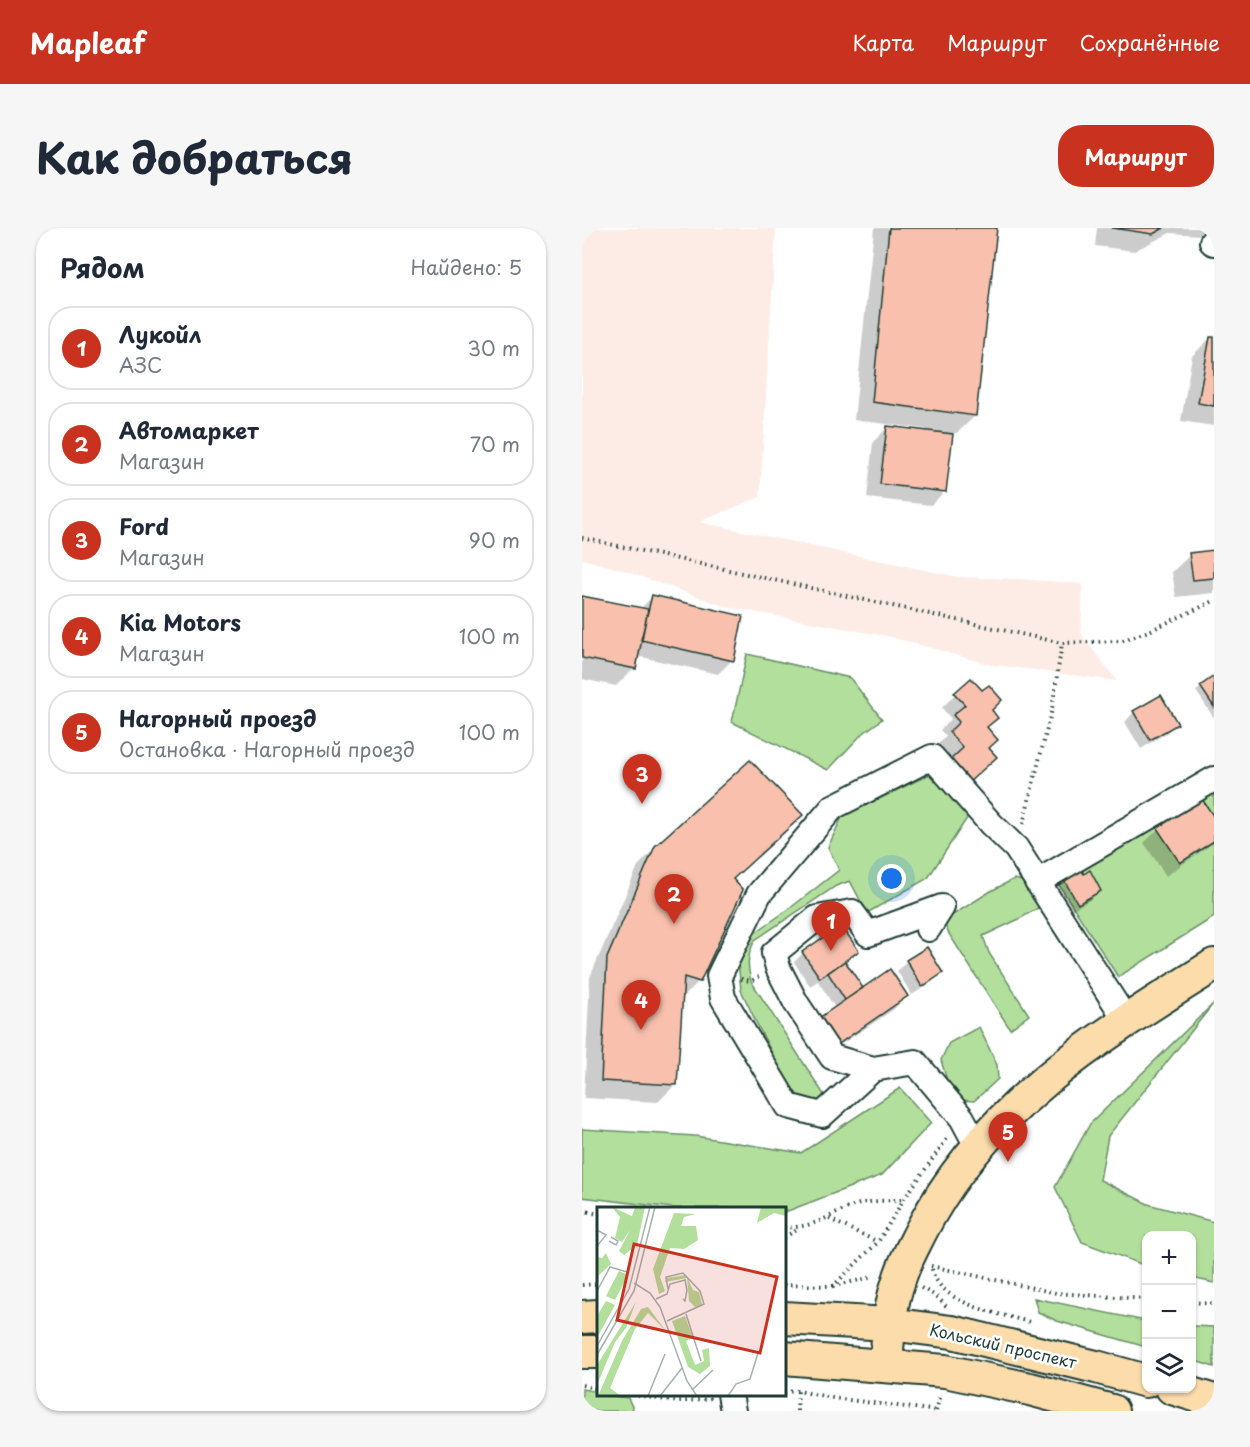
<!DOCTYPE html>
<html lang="ru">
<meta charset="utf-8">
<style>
:root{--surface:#fff;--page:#f6f6f7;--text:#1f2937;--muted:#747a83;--line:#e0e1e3;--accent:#c8321e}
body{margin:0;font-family:"Playpen Sans",sans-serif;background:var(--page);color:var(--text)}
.controls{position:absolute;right:18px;bottom:18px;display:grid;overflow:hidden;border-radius:12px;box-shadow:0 2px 4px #0004}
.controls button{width:54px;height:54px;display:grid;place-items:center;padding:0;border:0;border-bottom:2px solid var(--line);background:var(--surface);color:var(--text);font:30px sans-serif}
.you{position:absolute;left:310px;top:651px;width:21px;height:21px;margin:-15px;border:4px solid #fff;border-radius:50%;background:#1a73e8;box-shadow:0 0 0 9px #1a73e833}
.badge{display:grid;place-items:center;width:39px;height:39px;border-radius:50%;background:var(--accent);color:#fff;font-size:20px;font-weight:700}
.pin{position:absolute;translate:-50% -50px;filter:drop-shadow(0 2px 3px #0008)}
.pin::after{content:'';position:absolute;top:32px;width:21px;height:18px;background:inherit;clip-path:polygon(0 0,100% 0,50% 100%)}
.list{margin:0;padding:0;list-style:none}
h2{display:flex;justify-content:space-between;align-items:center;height:78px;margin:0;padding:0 24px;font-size:26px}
h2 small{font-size:20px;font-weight:400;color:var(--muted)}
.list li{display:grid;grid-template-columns:39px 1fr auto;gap:18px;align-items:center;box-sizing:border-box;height:84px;margin:0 12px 12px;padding:0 12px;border:2px solid var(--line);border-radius:24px}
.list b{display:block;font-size:22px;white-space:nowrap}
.list p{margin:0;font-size:20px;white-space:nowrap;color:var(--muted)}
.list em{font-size:20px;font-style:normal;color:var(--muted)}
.icon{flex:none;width:33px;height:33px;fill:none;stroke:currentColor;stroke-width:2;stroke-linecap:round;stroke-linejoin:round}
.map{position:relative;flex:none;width:632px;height:1183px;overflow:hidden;border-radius:24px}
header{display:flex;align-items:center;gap:36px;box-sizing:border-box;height:84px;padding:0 30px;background:var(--accent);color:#fff}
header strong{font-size:28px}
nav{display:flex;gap:33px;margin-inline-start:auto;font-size:21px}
.intro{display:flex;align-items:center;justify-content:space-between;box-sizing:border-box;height:144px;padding:0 36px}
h1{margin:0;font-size:42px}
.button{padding:15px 27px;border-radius:24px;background:var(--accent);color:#fff;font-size:21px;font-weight:700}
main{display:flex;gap:36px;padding:0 36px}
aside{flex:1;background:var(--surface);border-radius:24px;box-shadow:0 2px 4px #0004}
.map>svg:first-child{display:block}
</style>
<header>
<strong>Mapleaf</strong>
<nav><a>Карта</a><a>Маршрут</a><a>Сохранённые</a></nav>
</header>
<div class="intro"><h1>Как добраться</h1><a class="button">Маршрут</a></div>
<main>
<aside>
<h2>Рядом<small>Найдено: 5</small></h2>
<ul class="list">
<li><span class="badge">1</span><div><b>Лукойл</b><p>АЗС</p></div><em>30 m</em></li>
<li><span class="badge">2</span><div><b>Автомаркет</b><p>Магазин</p></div><em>70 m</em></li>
<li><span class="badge">3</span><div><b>Ford</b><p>Магазин</p></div><em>90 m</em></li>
<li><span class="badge">4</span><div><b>Kia Motors</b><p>Магазин</p></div><em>100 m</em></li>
<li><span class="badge">5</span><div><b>Нагорный проезд</b><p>Остановка · Нагорный проезд</p></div><em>100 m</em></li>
</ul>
</aside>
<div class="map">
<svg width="632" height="1183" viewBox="0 0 632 1183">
<rect width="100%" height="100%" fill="#fff"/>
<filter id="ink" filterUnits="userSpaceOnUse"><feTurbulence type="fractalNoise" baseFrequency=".0167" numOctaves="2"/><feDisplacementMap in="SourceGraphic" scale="12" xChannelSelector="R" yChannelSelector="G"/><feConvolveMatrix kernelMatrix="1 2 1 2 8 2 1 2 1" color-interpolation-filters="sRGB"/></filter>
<g filter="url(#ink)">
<path fill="#fdece6" d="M0,0h194l-16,269 -61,25 259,55 62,2 63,5 -2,50 36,47 -129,-17 -97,-27 -164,-30 -105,-37 -40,-11z"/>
<path fill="#b3df9d" stroke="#698e68" stroke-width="1.5" d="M165,426l103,24 32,41 -21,16 -33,35 -96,-48z
M352,544l37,40 -43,66 -61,35 -17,-32 -14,5 -81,54c-8,15 -8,25 -4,41l77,120 -18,4 -14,-5 -39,-76 -16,-34 -4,-38 19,-20 33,-23 50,-39 -11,-23 14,-30z
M629,550l3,5v134l-96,60 -59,-92z
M432,651l12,3 17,23 -24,14 -36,17 6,17 40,62 -19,14 -61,-95 -6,-13 48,-30z
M631,776l-105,132 -8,44 48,24 66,18v61l-22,-5v-42h-46v30l-64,-24 -27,-55 35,-63z
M397,799l18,38 1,14 -24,22 -14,-1 -12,-16 -7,-24 8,-17z
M318,860l31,35 -49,52 -97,37 -1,-4h-111l-91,-11v-68l113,7 106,17z
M452,1070l112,23v26l-89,-26 -19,-9z
M610,1098l22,1v40l-22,-7z
M0,1161l16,3v2l30,4 6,13h-52z"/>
<path fill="#0003" d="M292,0h121l-20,188 -18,17h-6l-6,58 -14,14 -64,-7 6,-56 14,-14 39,4v-3l-72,-9z
M515,0h117v8l-44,-3 -36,18 -39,-5z
M628,110l4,1v87l-33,-5 11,-65z
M632,323v42l-38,4 -4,-25 18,-17z
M0,369l58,12 12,-12 80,63 -14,14 -81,-18 -3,12 -18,18 -34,-7z
M632,450v40l-18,-27z
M373,466l35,16 -4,18 -34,68 -16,-50 10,-10 -6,-6 11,-11 -9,-11z
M552,484l42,12 -10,9 -25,16 -16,-27z
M619,573l13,19v22l-48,34 -22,-33 14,-14z
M74,619l76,33 -33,101 -18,19 -5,84 -18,18 -74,-4 6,-121 48,-111z
M501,648l16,15 -9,9 -22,12 -13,-24 9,-9z
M345,721l14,24 -9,9 -20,13 -15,-24 10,-10z
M275,723l-12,11 18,28 43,6 -13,14 -71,47 13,-49 -17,-27 -8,5 -16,-24 9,-9z"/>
<path fill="#f9c1ad" stroke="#1f3d34" stroke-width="1.5" d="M307,0h108l-21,188 -104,-14z
M530,0h52l-11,6z
M628,109h4v69l-16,-3z
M305,198l66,8 -7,58 -66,-8z
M632,322v28l-21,2 -4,-27z
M70,367l91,21 -9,45 -93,-21z
M0,368l66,13 -12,60 -54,-11z
M632,448v31l-14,-21z
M389,450l11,12 7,-5 13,15 -10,10 6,8 -11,9 11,13 -9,8 8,9 -30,27 -19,-22 15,-14 -14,-16 10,-10 -6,-7 12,-10 -11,-12z
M579,467l17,29 -28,16 -17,-29z
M168,532l53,55 -70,64 10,11 -43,92 -16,-5 -7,108 -76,-4 6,-123 48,-112z
M620,571l12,18v24l-34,22 -23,-35z
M498,640l4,6 6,-4 11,21 -23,13 -15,-26z
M259,697l18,26 -39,27 -18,-26z
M345,719l16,26 -21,14 -16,-27z
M263,733l18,27 -18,12 -17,-27z
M308,741l18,27 -71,49 -18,-27z"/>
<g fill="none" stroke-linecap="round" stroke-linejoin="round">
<g stroke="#1f3d34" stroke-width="28">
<path id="minor" d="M630,14l2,1
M455,654l177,-103
M346,701l14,-22 -74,27 -16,-22 -35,6 -43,35 4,15 18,35 36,54 41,12 42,-7 47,56 15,28
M291,841l-51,46 -34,-9 -65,-108 -4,-22 40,-82 74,-87 99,-50 59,67 25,24 110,172
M148,1166l3,17"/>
</g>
<g stroke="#1f3d34" stroke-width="36">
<path id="major" d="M0,1089l16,-1
M202,1090l105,6 63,8 144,35 50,14
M0,1124h16
M202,1130l161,13 85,18 82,22
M304,1138c2,-29 3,-58 13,-86 5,-17 14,-33 22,-49 64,-125 178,-194 293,-266
M590,1160l42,13"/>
</g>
<path stroke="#1f3d34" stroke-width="4" stroke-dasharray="1.5 4.5" stroke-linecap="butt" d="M0,310l480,105 59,-2 28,-10 65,-30
M441,596l29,-115 10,-66
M159,751l10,2 8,-4
M0,982l16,4
M247,991l49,23
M202,999c30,2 46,-13 72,-22 15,-5 33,-4 48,-6
M202,1009l15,-8
M349,1038l125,27 90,6
M350,1041c7,36 70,45 101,54
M0,1057l16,-1
M202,1057l49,1 45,-44 26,-43 45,-63
M251,1058l40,-9
M339,1060l15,8 10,10
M610,1074l22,2
M0,1157l16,4
M202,1164l14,-1 35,7 105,13
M44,1166l53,8 32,-4
M215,1183l1,-20
M354,1183l4,-17"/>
<use href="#minor" stroke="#fff" stroke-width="24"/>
<use href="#major" stroke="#fddcac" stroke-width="32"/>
</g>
</g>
<g text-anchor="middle" stroke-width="5" stroke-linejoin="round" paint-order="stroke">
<g font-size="16" fill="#1f3d34" stroke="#fff">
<text transform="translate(421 1118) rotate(13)" y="6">Кольский проспект</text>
</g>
</g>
<g transform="translate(15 979)">
<rect width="189" height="189" fill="#fff"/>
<path d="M15,0l20,9 3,-9h10l-8,38 -13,10 -5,-4 11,-21 -8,12 -7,-4 5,-21zM164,0h25v9l-12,-3 -17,10zM77,6l22,1 -12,3 -3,9h15l2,14 -14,9 -14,-1 -10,29 5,14 -6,3 -6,-25zM9,46l5,11 -12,11v10l-2,-28 5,1zM22,64l9,4 -13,25 -9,-4zM89,68l7,15 6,2 3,12 -6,4 -7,-7 -2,-23 -22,4 1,-4zM9,94l9,4 -18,33v-22zM39,95l-10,26 -11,14 -18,43v-20zM51,100l18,24 -18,-18 -13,16 -25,59 11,8h-23l24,-55 19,-32zM88,109l8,22 -7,3 9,24 9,-4 -2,-11 7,-2 1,18 -10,8 -12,-7 -16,-46z" fill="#b3df9d"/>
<path fill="none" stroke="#a5b1ae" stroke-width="1.5" d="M0,23l9,5 -9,11M12,34l7,4 2,-4 -7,-4M37,76l16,10 10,14 27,74 10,15M0,84l13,-24 17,5M59,92l11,-5 3,-10 15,-4 2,10 -2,11 -2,-2M89,107l15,47M70,114l37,-17 -4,-13 -17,-18 -17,4 2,12M0,139l32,-57 21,-82M0,148l37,-64 21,-84M95,183l21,-20M51,189l17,-42M63,189l22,-28M131,189l8,-12 14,-5 8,-26"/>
<path fill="#c8321e" fill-opacity="0.15" stroke="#c8321e" stroke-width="3" d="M37,37l143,33 -17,76 -143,-33z"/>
<rect width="189" height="189" fill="none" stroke="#1f3d34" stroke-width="3"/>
</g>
</svg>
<div class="controls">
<button>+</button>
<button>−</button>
<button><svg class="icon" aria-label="layers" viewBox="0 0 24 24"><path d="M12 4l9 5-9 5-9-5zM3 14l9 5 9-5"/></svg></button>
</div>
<div class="you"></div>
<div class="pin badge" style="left:249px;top:723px">1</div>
<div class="pin badge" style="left:92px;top:696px">2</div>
<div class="pin badge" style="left:60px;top:576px">3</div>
<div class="pin badge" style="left:59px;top:802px">4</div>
<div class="pin badge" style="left:426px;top:934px">5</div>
</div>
</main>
